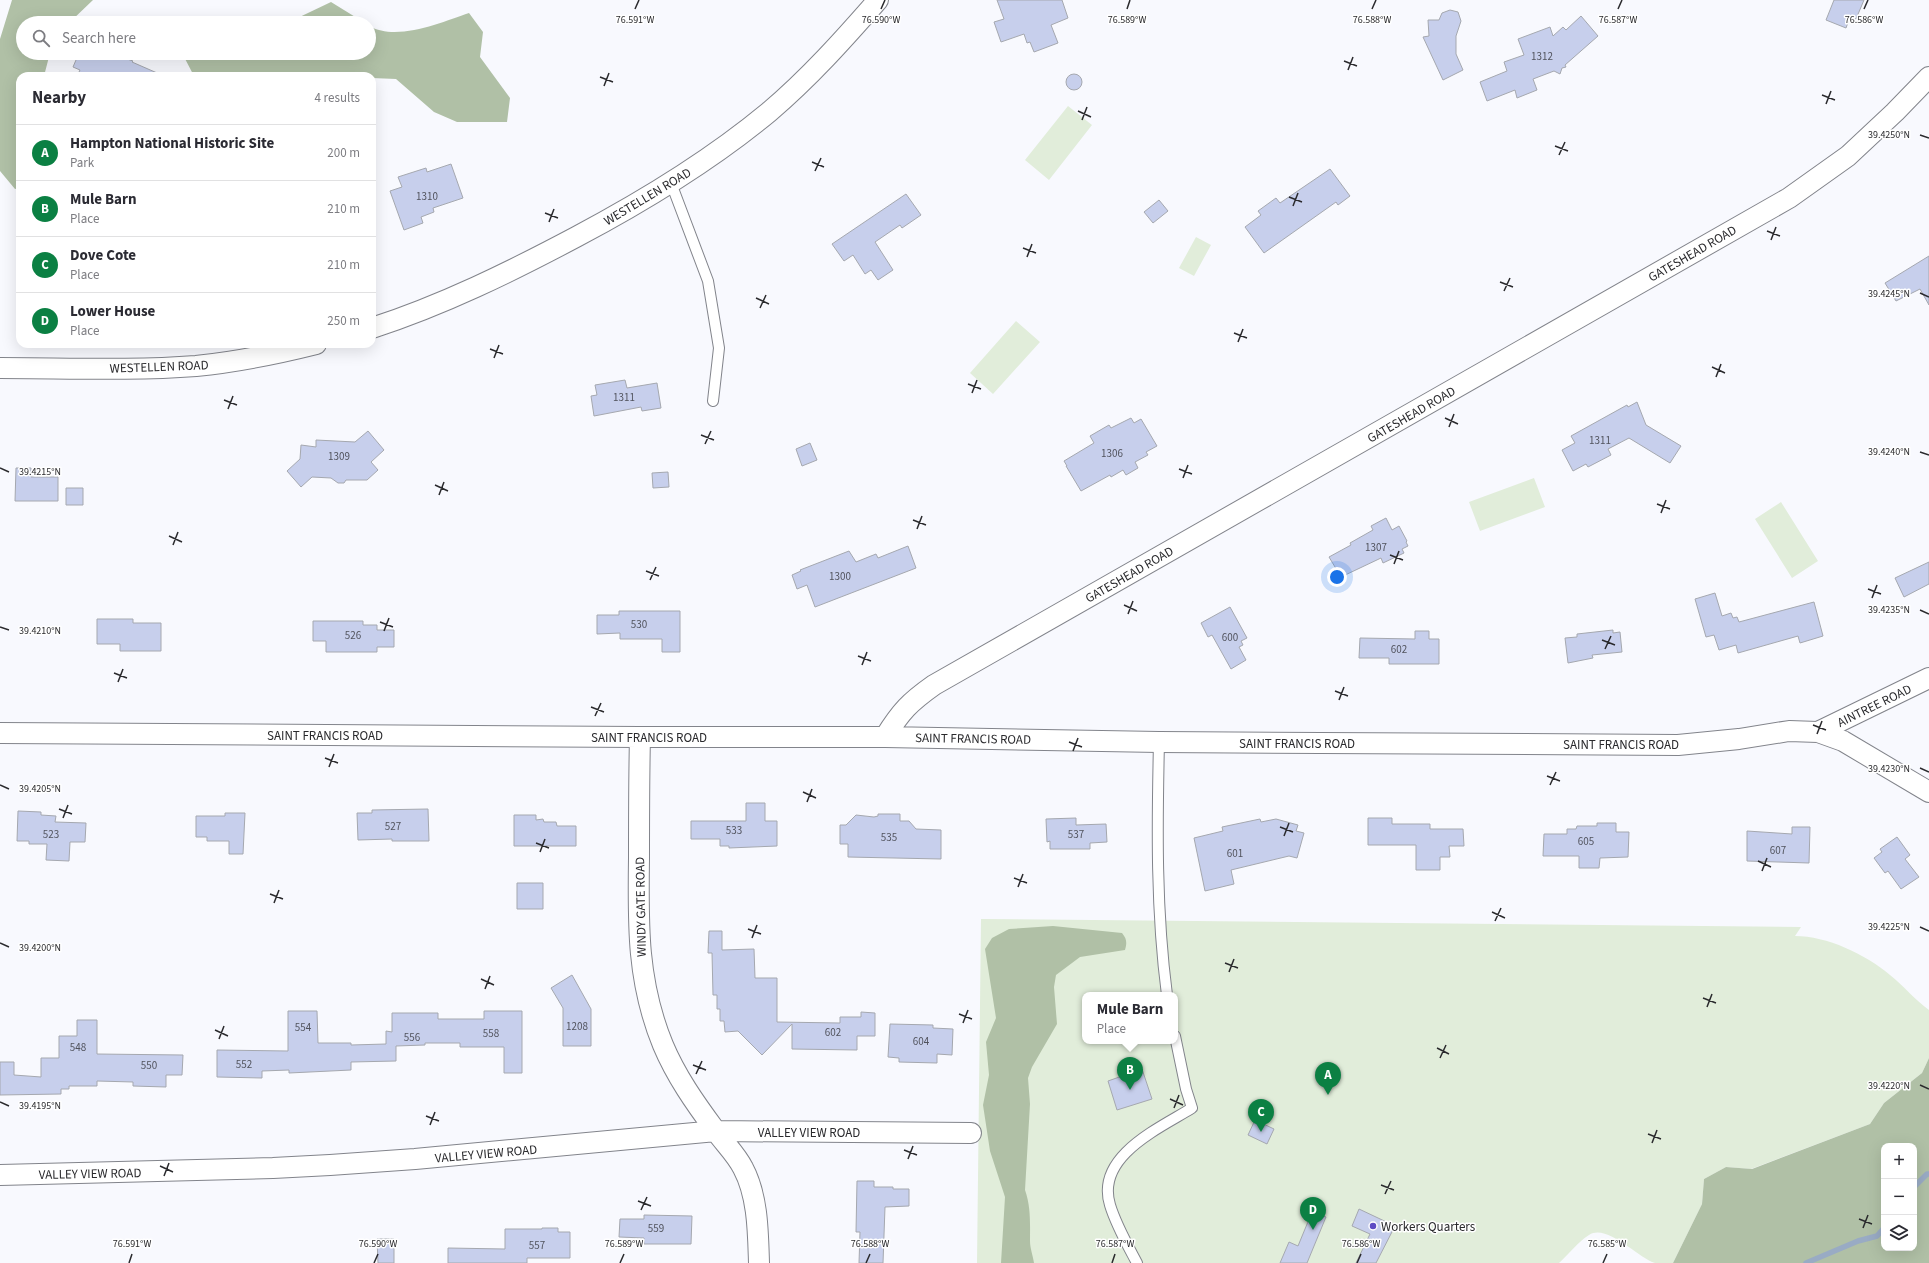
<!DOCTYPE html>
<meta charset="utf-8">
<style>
:root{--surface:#fff;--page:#f7f7f7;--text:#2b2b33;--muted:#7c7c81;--line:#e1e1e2;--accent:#0b8043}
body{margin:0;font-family:"Source Sans 3",sans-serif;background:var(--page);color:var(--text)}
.controls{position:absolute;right:12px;bottom:12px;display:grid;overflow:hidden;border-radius:8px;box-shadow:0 4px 16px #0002}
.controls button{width:36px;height:36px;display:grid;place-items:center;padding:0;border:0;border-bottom:1px solid var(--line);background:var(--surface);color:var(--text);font:20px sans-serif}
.you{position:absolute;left:1337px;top:577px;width:14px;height:14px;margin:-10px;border:3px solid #fff;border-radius:50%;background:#1a73e8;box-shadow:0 0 0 6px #1a73e833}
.badge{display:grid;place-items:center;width:26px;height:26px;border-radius:50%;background:var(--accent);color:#fff;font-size:13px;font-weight:700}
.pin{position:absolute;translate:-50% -33px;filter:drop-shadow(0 1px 2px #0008)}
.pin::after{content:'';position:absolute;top:21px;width:14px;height:12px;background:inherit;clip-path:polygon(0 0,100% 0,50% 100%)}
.popup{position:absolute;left:1082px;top:992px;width:96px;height:52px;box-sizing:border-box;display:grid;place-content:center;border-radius:8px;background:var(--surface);filter:drop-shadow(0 1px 3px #0005);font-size:13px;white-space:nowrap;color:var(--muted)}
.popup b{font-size:15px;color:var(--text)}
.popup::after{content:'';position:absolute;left:50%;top:100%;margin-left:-8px;border:8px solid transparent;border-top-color:var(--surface)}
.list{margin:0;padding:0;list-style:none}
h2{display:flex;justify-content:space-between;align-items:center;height:52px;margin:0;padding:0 16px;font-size:17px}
h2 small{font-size:13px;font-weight:400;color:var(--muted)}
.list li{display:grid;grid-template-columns:26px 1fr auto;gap:12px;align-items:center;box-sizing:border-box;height:56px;padding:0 16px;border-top:1px solid var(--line)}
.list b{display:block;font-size:15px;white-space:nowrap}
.list p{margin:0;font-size:13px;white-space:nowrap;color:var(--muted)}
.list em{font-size:13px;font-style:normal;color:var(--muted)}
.icon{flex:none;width:22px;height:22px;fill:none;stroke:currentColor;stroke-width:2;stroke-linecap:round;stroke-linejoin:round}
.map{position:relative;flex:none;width:1929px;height:1263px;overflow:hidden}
.search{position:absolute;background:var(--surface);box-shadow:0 4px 16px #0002;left:16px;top:16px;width:360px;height:44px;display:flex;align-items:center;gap:10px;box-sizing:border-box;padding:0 14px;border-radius:22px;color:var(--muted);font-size:15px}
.panel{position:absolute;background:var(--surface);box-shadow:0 4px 16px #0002;left:16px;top:72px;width:360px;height:276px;border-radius:12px}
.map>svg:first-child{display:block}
</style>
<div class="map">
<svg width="1929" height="1263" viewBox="0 0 1929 1263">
<rect width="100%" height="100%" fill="#f8f9fe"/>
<path fill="#e1edda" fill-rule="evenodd" d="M1068,106l24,19 -43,55 -24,-20z
M1196,237l15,8 -17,31 -15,-8z
M1016,321l24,21 -47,52 -23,-21z
M1534,478l11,29 -65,24 -11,-29z
M1781,502l37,59 -26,17 -37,-59z
M981,919l820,8 -6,9c32,0 70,18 95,39 14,11 25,25 39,35v48l-7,15 -38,30 -14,21 -119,45 -25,-2 -22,12 -2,25 -29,59c-5,0 -13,0 -18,0 -17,-5 -48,-40 -66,-28 -11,7 -20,19 -30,28h-582zM1085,995h90v46h-90z"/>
<path fill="#b0c0a6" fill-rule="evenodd" d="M12,0h81l-24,23h-46v30h27l-6,23h-24v112l-5,1 -15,-18v-132z
M331,2l34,21h-78z
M469,13l14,19 -3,25 30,41 -3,24h-50l-23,-10 -38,-33 -24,-1v-2l-51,-2 -3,2h-124l-12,-23h187v-27c28,16 73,-4 100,-13z
M1053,926l69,7c5,6 5,10 3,17l-45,7 -24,18 -2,12 3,37 -25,43 -4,11 2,26 -5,86c6,17 5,33 5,51 0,7 3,15 4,22h-33l4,-66 -15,-46 -7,-46 6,-30 -3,-33 10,-24 -11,-69 7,-11 17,-9z
M1929,1058v205h-256l29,-59 2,-25 22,-12 26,2 118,-45 14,-21 38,-30zM1884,1146h30v102h-30z"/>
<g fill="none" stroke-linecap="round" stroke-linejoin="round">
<path stroke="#99abc4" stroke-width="5.5" d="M1914,1187l13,-13h2
M1806,1263l52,-22 19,-5 7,-8"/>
</g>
<path fill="#c7cfec" stroke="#a5a8af" d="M997,0h65l6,18 -17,7 7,18 -24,9 -4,-10 -3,1 -3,-9 -23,8 -7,-20 10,-3z
M1834,0h30l-8,19 -6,-2 -4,11 -20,-8z
M1450,10l8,2 3,9 -5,15v18l7,16 -20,10 -20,-43 6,-1 -1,-16h11l3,-7z
M1581,16l17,20 -33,29 1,2 -4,1 -2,6 -6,-3 -21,8 4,11 -20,8 -2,-8 -28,11 -7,-19 27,-11 -3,-9 20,-7 -6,-16 32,-12 3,9 10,-9 3,3z
M79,53h50l-2,6 6,2 -1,1 32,14h-87l3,-6 -7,-3z
M1066 82a8 8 0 1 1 16 0a8 8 0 1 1-16 0Z
M451,164l12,34 -30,10 1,4 -13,5 2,6 -19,7 -14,-39 12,-4 -4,-10 28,-9 1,4z
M1330,169l20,27 -12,9 -2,-3 -72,51 -19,-26 16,-12 -3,-4 18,-13 4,5z
M906,194l15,21 -19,13 -2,-3 -25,17 18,28 -15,10 -7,-10 -6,4 -12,-19 -9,6 -12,-17z
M1159,200l9,11 -15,12 -9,-11z
M1929,256v49l-9,-16 -24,12 -11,-18z
M625,380l2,8 30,-5 4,25 -19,3 -1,-4 -47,9 -3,-20 6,-1 -2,-10z
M1637,402l9,23 35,21 -11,17 -41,-25 -21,11 3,6 -23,12 -2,-3 -13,7 -11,-21 13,-7 -4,-7 56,-31 1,2z
M1131,418l3,5 7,-4 16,27 -11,6 2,3 -13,7 3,6 -12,7 -3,-5 -12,7 -1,-2 -29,16 -15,-25h1l-3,-5 30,-18 -4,-7 19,-11 2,3z
M368,431l16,19 -13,12 7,8 -11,10h-21l-2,3h-6l-7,-5 -19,-1 -11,10 -14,-16 13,-12 1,-14 15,2v-7l39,2z
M810,443l7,17 -15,6 -6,-17z
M16,468h15v9h27v24h-43z
M668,472l1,15 -16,1 -1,-15z
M66,488h17v17h-17z
M1386,518l6,12 7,-4 8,15 -1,1 2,4 -6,3 2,4 -21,10 -2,-5 -40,19 -12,-20 22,-12 -1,-2 23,-13 -2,-4z
M908,546l8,22 -101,39 -8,-22 -10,4 -5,-14 9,-4 -1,-1 49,-19 7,11 20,-8 2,4z
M1929,562v22l-25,13 -9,-19z
M1715,593l7,23 9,-3 2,5 4,-1 2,5 75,-20 9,34 -23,7 -2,-7 -60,17 -2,-8 -17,5 -5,-15 -8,2 -11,-38z
M1230,607l17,31 -6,3 2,4 -4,2 7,13 -15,9 -19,-34 -4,2 -7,-14z
M619,611h61v41h-18v-13h-42v-6l-23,1v-19h22z
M97,619h36v4h28v28h-41v-7h-23z
M313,621h50v4h14v5h17v17h-17v5h-51v-11h-13z
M1613,630v3l7,-1 2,20 -30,3 1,3 -25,5 -3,-25 12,-1v-3z
M1415,631h14v8h10v25h-50v-6h-30l1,-20 55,1z
M746,803h19v18h12v25l-48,2v-2h-9v-7h-29v-18h55z
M428,809l1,32h-37v-2l-34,1 -1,-27h15v-3z
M18,811l23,1v3l15,1 -1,6 31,1 -1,19h-15l-1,19 -23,-1 1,-16h-18v-3h-12z
M225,813h20l-2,41h-14v-13h-22v-4h-11v-21h29z
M878,814h22v7h9l7,8 25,1v29l-93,-2v-13h-8v-19h6l10,-10 18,2 4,-1z
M514,815h22v5l7,-1 1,3h12l1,4h19v20h-62z
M1076,818v7l30,-1 1,18 -17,1v6h-40v-8l-3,1 -1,-23z
M1368,818h24v6h38v5h33l1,17h-15l1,11h-10v13h-24v-25h-48z
M1260,819l1,3 15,-3 22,6 -2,6 8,2 -7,25 -8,-2 -58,14 3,14 -29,7 -11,-53 29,-7 -1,-4z
M1597,823h19v9h13l-1,25 -28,1 -1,10h-20v-12h-36l1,-22h23v-5h9l1,-3h20z
M1792,827h18l-1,36 -62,-2v-30l45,3z
M1897,837l13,18 -5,4 14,18 -18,12 -13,-18 -3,2 -11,-15 8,-6 -2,-3z
M517,883h26v26h-26z
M709,931h13v19l32,-1 1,29h22v44l63,1v-6h21v-5l14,1v23h-18v14l-65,-1v-25l-30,31 -24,-24 -13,1 -1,-11h-4v-12h-3v-14h-4l-1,-42h-4z
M572,975l19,34v37h-28v-38l-12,-20z
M288,1011h29l1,32h33v2l35,-1v-13l6,1v-19h46v6h46v-8h38v62h-18v-26h-44v-4h-35v2l-29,1v15l-45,1v8l-62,3v-3l-27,1v7l-45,-1v-27l71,1z
M77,1020h20v34l86,1 -1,20h-16v12l-33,-1v-4l-36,-1v5h-28v3h-8v5l-61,1v-33h14v13l27,2v-19h18v-22h18z
M890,1024l43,1v3l20,1 -1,26 -15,-1v9l-38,-1v-4l-11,-1z
M1142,1069l10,30 -35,11 -9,-29z
M1255,1120l19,9 -7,15 -19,-9z
M857,1181h17v6h19v2h16v17l-24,1 -2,56h-24l1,-31h-4z
M1359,1209l36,17 -19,37h-20l14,-29 -18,-8z
M1312,1212l14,5 -19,46h-27l9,-21 9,4z
M644,1215l48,1 -1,28h-47v-6l-25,-1 1,-18h24z
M542,1228h16v4h12v26h-43v5h-79v-15l57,1v-20h37z
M377,1239h17v24h-16z"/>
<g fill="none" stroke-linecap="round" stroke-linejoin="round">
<g stroke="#82848b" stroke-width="12">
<path id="lane" d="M671,183l37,98 11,67 -6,53
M1159,742c-2,85 -3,169 8,253
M1137,1263c-10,-19 -21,-38 -27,-58 -15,-49 50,-77 82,-97l-6,-19 -11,-53"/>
</g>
<g stroke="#82848b" stroke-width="22">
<path id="street" d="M372,328c71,-23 138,-56 204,-91 68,-36 134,-76 193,-125 40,-34 75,-73 109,-112
M0,368c65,0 131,3 196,-2 40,-4 80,-12 120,-22
M1818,732l111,-54
M0,733l640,4h245l274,5 519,3 61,-6 50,-8 29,1 25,9 86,51
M640,737c-1,40 -1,80 -1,121 -1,66 -2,124 24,187 13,31 32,58 52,85 9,13 21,24 28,38 15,28 15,64 16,95
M885,737c16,-26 25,-35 49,-52l855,-487 59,-42 47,-44 34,-35
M0,1175l273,-7 57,-3 85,-6 301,-28 255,2"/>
</g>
<use href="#lane" stroke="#fff" stroke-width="10"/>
<use href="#street" stroke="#fff" stroke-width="20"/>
</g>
<path fill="none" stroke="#2a2a2d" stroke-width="1.5" d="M635,9l4,-9M881,9l4,-9M1127,9l3,-9M1372,9l4,-9M1618,9l4,-9M1864,9l4,-9M1344,61l13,5M1348,70l5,-13M600,77l13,5M604,86l5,-13M1822,95l13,5M1826,104l5,-13M1078,111l13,6M1082,120l5,-13M1920,135l9,3M1555,146l13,5M1559,155l6,-13M812,162l12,5M815,171l6,-13M1289,197l13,5M1293,206l5,-13M545,213l13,5M549,222l5,-13M1767,231l13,5M1771,240l5,-13M1023,248l13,5M1027,257l5,-13M1500,282l13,5M1504,291l6,-13M1920,293l9,4M756,298l13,6M760,308l6,-13M1234,333l13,5M1238,342l5,-13M490,349l13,5M494,358l5,-13M1712,367l13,6M1716,377l5,-13M968,384l13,5M972,393l5,-13M224,400l13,5M228,409l5,-13M1445,418l13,6M1449,427l5,-13M701,435l13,5M705,444l6,-13M1920,452l9,3M0,468l9,4M1179,469l13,5M1183,478l5,-13M435,485l13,6M439,495l5,-13M1657,504l13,5M1661,513l5,-13M913,520l13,5M917,529l5,-13M169,536l13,6M173,545l5,-13M1390,555l13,5M1394,564l5,-13M646,571l13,5M650,580l6,-13M1868,589l13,5M1872,598l5,-13M1124,605l13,6M1920,610l9,4M1128,614l5,-13M380,622l13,5M0,627l9,3M384,631l5,-13M1602,640l13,5M1605,649l6,-13M858,656l13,5M862,665l5,-13M114,673l13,5M118,682l5,-13M1335,691l13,5M1339,700l5,-13M591,707l13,5M595,716l6,-13M1813,725l13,5M1817,734l5,-13M1069,742l13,5M1073,751l5,-13M325,758l13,5M329,767l5,-13M1920,768l9,4M1547,776l13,5M0,785l9,4M1550,785l6,-13M803,792l13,6M807,802l5,-13M59,809l13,5M63,818l5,-13M1280,827l13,5M1284,836l5,-13M536,843l13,5M540,852l5,-13M1758,861l13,6M1762,871l5,-13M1014,878l13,5M1018,887l5,-13M270,894l13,5M274,903l5,-13M1492,912l13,6M1495,921l6,-13M1920,927l9,4M748,929l13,5M752,938l5,-13M0,943l9,4M1225,963l13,5M1229,972l5,-13M481,979l13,6M485,989l5,-13M1703,998l13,5M1707,1007l5,-13M959,1014l13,5M963,1023l5,-13M215,1030l13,6M219,1039l5,-13M1437,1048l12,6M1440,1058l6,-13M693,1065l13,5M696,1074l6,-13M1920,1085l9,4M1170,1099l13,6M0,1102l9,4M1174,1108l5,-13M426,1116l13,5M430,1125l5,-13M1648,1134l13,5M1652,1143l5,-13M904,1150l13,5M908,1159l5,-13M160,1166l13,6M164,1176l5,-13M1381,1185l13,5M1385,1194l6,-13M638,1201l13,5M641,1210l6,-13M1859,1219l13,5M1863,1228l5,-13M129,1263l3,-9M374,1263l4,-9M620,1263l4,-9M866,1263l4,-9M1112,1263l3,-9M1357,1263l4,-9M1603,1263l4,-9"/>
<circle fill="#5d4bc3" stroke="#fff" stroke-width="1.5" cx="1373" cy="1226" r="4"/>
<g text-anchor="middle" stroke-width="3" stroke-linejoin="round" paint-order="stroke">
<g font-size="11" fill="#51535d">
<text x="1542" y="60">1312</text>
<text x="427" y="200">1310</text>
<text x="624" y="401">1311</text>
<text x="1600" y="444">1311</text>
<text x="1112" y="457">1306</text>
<text x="339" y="460">1309</text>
<text x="1376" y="551">1307</text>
<text x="840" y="580">1300</text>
<text x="639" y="628">530</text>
<text x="353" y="639">526</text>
<text x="1230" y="641">600</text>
<text x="1399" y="653">602</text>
<text x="393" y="830">527</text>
<text x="734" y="834">533</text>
<text x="51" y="838">523</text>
<text x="1076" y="838">537</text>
<text x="889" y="841">535</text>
<text x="1586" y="845">605</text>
<text x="1778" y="854">607</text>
<text x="1235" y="857">601</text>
<text x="577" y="1030">1208</text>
<text x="303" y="1031">554</text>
<text x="833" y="1036">602</text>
<text x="491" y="1037">558</text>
<text x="412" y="1041">556</text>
<text x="921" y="1045">604</text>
<text x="78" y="1051">548</text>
<text x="244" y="1068">552</text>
<text x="149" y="1069">550</text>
<text x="656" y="1232">559</text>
<text x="537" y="1249">557</text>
</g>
<g font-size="13" fill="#2a2a2d" stroke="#fff">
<text transform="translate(647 196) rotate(-31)" y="5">WESTELLEN ROAD</text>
<text transform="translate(1692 253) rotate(-30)" y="5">GATESHEAD ROAD</text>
<text transform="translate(159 366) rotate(-2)" y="5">WESTELLEN ROAD</text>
<text transform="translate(1411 414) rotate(-30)" y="5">GATESHEAD ROAD</text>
<text transform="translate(1129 574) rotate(-30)" y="5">GATESHEAD ROAD</text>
<text transform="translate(1874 705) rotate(-26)" y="5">AINTREE ROAD</text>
<text x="325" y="740">SAINT FRANCIS ROAD</text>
<text x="649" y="742">SAINT FRANCIS ROAD</text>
<text transform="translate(973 738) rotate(1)" y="5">SAINT FRANCIS ROAD</text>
<text x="1297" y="748">SAINT FRANCIS ROAD</text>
<text x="1621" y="749">SAINT FRANCIS ROAD</text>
<text transform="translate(640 907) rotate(-91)" y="5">WINDY GATE ROAD</text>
<text x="809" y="1137">VALLEY VIEW ROAD</text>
<text transform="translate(486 1153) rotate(-5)" y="5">VALLEY VIEW ROAD</text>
<text transform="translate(90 1173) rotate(-1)" y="5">VALLEY VIEW ROAD</text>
</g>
<g font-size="13" fill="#2a2a2d" stroke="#fff" text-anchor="start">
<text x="1381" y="1231">Workers Quarters</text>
</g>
</g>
<g font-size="10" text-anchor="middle" fill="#2a2a2d" stroke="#fff" stroke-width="3" stroke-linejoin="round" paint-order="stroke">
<text x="635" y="23">76.591°W</text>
<text x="881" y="23">76.590°W</text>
<text x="1127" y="23">76.589°W</text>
<text x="1372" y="23">76.588°W</text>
<text x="1618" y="23">76.587°W</text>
<text x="1864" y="23">76.586°W</text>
<text x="1889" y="138">39.4250°N</text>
<text x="1889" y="297">39.4245°N</text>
<text x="1889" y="455">39.4240°N</text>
<text x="40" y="475">39.4215°N</text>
<text x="1889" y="613">39.4235°N</text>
<text x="40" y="634">39.4210°N</text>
<text x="1889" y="772">39.4230°N</text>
<text x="40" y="792">39.4205°N</text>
<text x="1889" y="930">39.4225°N</text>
<text x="40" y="951">39.4200°N</text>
<text x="1889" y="1089">39.4220°N</text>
<text x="40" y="1109">39.4195°N</text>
<text x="132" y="1247">76.591°W</text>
<text x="378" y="1247">76.590°W</text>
<text x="624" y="1247">76.589°W</text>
<text x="870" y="1247">76.588°W</text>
<text x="1115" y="1247">76.587°W</text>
<text x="1361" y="1247">76.586°W</text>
<text x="1607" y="1247">76.585°W</text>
</g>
</svg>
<div class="controls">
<button>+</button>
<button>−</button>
<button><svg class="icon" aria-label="layers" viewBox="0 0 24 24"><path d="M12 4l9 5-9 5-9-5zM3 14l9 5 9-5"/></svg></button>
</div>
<div class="you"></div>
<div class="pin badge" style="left:1328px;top:1095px">A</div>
<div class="pin badge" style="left:1130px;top:1090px">B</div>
<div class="popup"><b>Mule Barn</b>Place</div>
<div class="pin badge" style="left:1261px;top:1132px">C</div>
<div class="pin badge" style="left:1313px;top:1230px">D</div>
<div class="search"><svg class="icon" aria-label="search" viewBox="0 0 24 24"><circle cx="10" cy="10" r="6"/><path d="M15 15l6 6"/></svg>Search here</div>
<section class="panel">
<h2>Nearby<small>4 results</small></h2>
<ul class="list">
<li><span class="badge">A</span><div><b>Hampton National Historic Site</b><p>Park</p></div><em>200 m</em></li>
<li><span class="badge">B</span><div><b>Mule Barn</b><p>Place</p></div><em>210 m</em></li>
<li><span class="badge">C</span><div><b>Dove Cote</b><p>Place</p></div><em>210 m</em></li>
<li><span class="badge">D</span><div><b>Lower House</b><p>Place</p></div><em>250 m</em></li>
</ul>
</section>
</div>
